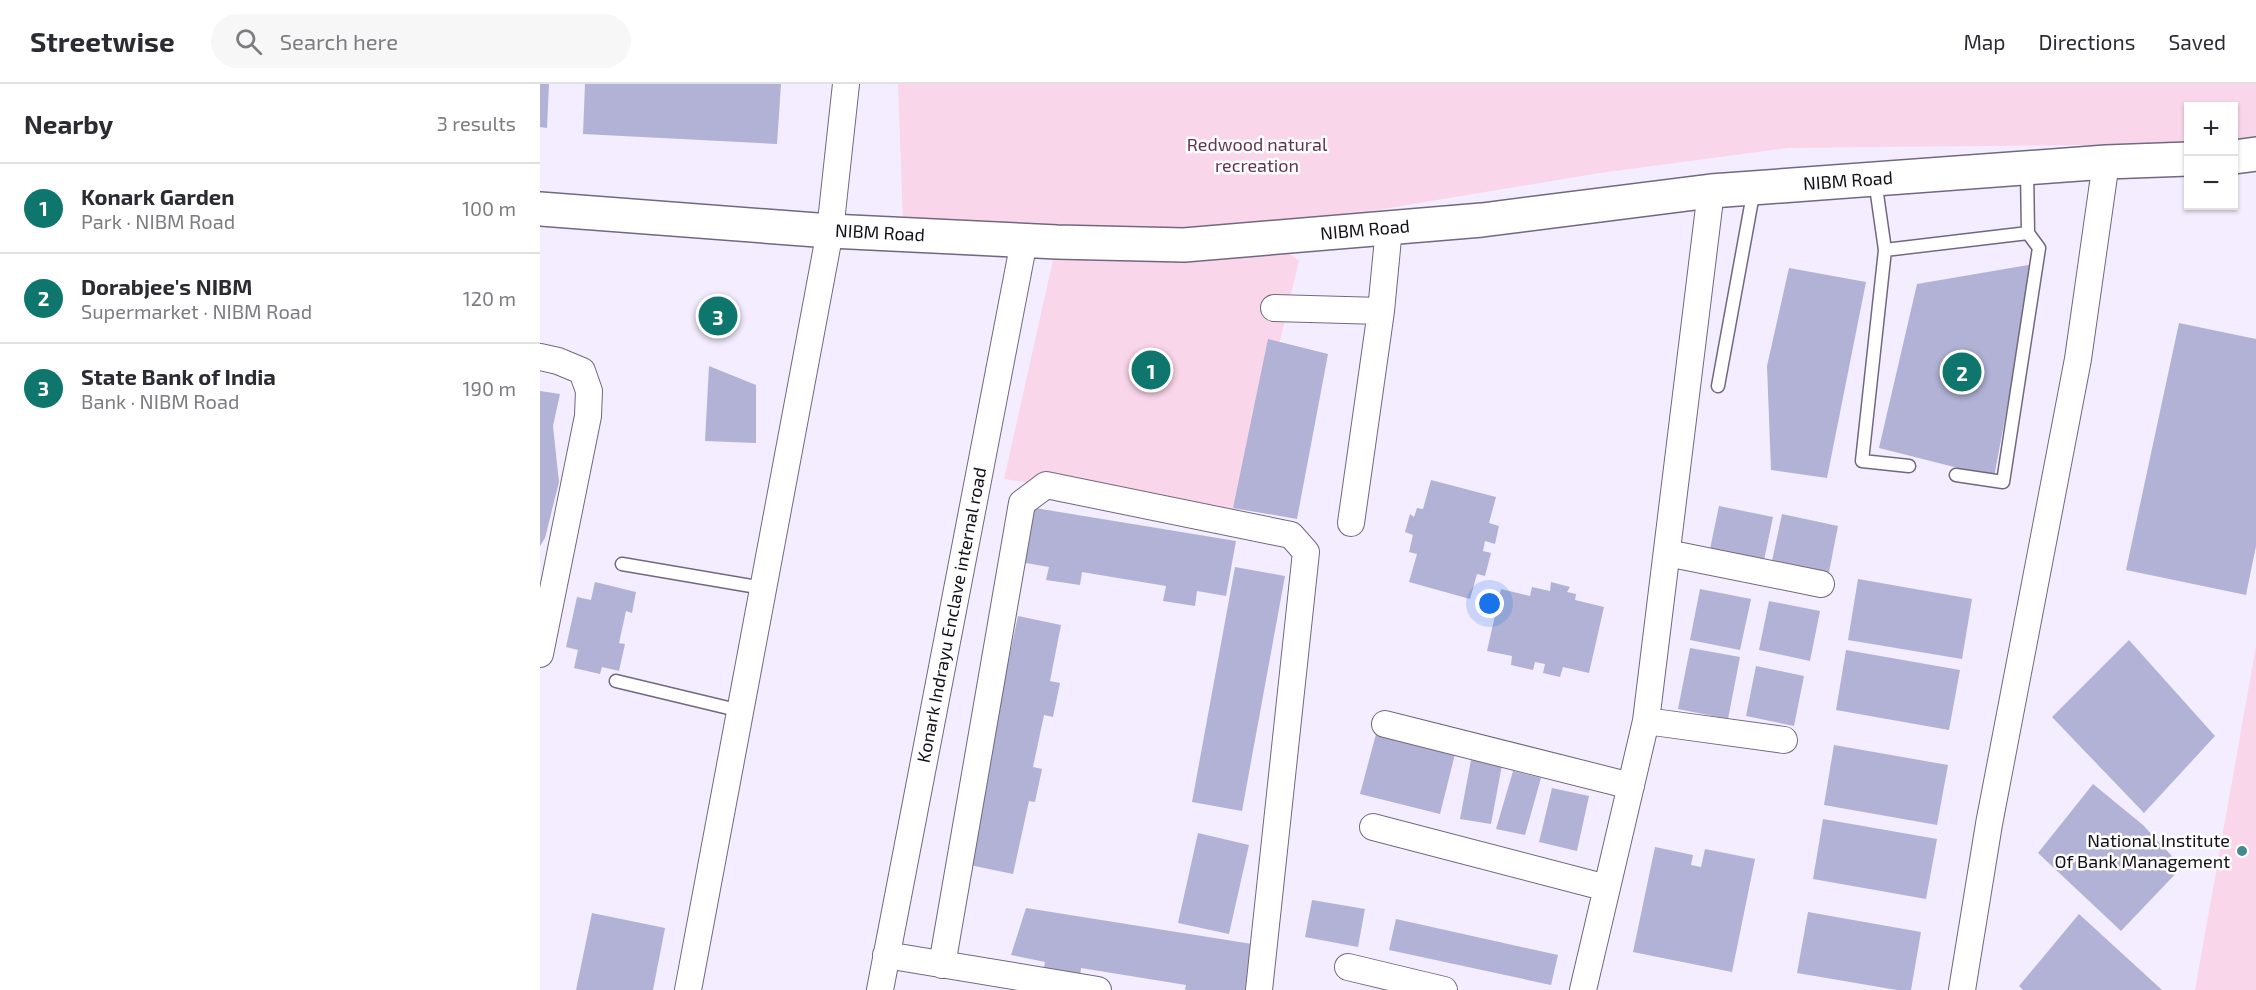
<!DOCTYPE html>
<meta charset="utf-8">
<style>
:root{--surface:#fff;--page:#f7f7f7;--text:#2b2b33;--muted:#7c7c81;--line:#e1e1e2;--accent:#0f766e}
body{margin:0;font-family:"Exo 2",sans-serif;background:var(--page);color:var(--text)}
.controls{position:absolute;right:18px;top:18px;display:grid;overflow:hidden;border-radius:0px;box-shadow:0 2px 4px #0004}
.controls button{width:54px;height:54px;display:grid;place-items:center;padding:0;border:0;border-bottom:2px solid var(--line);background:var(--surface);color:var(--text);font:30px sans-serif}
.you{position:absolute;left:950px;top:520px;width:21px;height:21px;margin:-15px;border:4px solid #fff;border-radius:50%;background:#1a73e8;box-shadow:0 0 0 9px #1a73e833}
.badge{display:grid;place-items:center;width:39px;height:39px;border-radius:50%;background:var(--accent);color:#fff;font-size:20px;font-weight:700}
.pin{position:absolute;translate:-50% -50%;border:3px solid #fff;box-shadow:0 2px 6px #0006}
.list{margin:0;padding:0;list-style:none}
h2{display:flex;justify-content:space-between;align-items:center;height:78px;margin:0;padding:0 24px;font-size:26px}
h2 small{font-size:20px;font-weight:400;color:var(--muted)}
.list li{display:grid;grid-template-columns:39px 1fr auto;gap:18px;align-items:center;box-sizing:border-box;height:90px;padding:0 24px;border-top:2px solid var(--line)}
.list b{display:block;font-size:22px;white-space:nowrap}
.list p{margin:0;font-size:20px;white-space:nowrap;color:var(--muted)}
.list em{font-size:20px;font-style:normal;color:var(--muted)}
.icon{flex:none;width:33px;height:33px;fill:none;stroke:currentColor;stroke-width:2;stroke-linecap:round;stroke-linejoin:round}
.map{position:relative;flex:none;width:1716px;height:906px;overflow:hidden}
header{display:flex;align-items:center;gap:36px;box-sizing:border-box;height:84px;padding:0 30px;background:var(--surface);border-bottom:2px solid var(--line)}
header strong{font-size:28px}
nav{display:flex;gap:33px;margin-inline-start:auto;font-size:21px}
.search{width:420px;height:54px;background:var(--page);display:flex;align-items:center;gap:15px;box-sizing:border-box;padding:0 21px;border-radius:33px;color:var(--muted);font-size:22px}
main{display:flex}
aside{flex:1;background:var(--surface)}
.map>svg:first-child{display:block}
</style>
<header>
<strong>Streetwise</strong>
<div class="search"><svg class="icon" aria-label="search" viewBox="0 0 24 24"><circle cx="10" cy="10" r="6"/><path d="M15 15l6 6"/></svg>Search here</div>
<nav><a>Map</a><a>Directions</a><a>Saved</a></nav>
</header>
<main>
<aside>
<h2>Nearby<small>3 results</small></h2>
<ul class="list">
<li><span class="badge">1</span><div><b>Konark Garden</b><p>Park · NIBM Road</p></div><em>100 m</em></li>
<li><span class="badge">2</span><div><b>Dorabjee's NIBM</b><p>Supermarket · NIBM Road</p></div><em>120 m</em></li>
<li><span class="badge">3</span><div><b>State Bank of India</b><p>Bank · NIBM Road</p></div><em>190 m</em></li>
</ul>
</aside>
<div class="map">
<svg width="1716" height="906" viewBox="0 0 1716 906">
<rect width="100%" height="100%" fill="#f4edff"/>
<path fill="#fad6ea" d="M358,0h1358v59h-22v-37h-46v38l-400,4 -188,25 -337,56 -360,-6z
M517,158l229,9 13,10 -60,251 -235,-33z
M1716,562v344h-61z"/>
<path fill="#b1b2d5" d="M0,0h9l-2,44 -7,-1z
M45,0h196l-4,60 -194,-10z
M1494,180l-40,213 -115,-29 38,-164z
M1249,184l77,14 -39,196 -56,-8 -4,-104z
M1639,239l77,16v207l-10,49 -120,-25z
M728,255l60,15 -31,165 -64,-11z
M169,282l47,19v58l-51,-2z
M0,307l20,3 -7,32 6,56 -14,56 -5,8z
M891,396l65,17 -7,26 10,3 -4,18 -10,-3 -2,10 8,2 -6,23 -8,-2 -7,25 -61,-17 8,-28 -8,-2 4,-17 -8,-3 5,-18 4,3 3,-9 6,1z
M1179,422l54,11 -10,48 -54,-11z
M489,423l207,34 -10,55 -29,-5 -2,15 -32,-5 3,-15 -84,-14 -2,13 -34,-5 3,-13 -29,-5z
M1242,430l56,12 -9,46 -57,-11z
M695,483l50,9 -43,235 -50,-9z
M1318,495l114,20 -10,60 -114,-19z
M55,498l41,10 -4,21 -6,-2 -7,32 6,1 -6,27 -17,-4 -2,7 -26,-6 4,-18 -12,-3 11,-50 14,3z
M1011,498l19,5 -3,5 9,2 -1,6 29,7 -15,66 -26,-6 -3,10 -17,-4 2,-9 -10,-2 -2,8 -22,-5 1,-9 -25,-5 14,-62 29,7 2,-9 18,4z
M1160,505l51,10 -11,51 -50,-10z
M1229,517l51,10 -10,50 -51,-11z
M478,532l43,9 -11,56 10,2 -7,34 -9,-2 -11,52 9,2 -7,33 -6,-1 -16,73 -48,-10z
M1589,556l86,96 -71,77 -92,-96z
M1150,564l50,9 -12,62 -50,-10z
M1306,566l114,20 -11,60 -113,-20z
M1216,582l48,10 -10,50 -48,-10z
M836,650l79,20 -15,60 -80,-20z
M1294,661l114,20 -11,60 -113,-20z
M931,676l31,5 -11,59 -31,-5z
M973,687l28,7 -16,57 -29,-6z
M1553,700l50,41 39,42 -61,64 -83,-78z
M1012,704l37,8 -12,55 -38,-9z
M1283,735l114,20 -11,60 -113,-20z
M658,749l51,12 -20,89 -51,-11z
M1115,763l38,8 -2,10 10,2 4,-18 50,10 -23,113 -99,-20z
M772,816l53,9 -7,38 -53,-10z
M486,824l226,36 -7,46h-60l1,-5 -105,-17 -1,10 -37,-5 2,-11 -34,-7z
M1268,828l113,20 -10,58h-14l-100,-17z
M52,829l73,15 -12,62h-77z
M1539,830l83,76h-139l-4,-4z
M856,835l162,36 -7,30 -162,-35z"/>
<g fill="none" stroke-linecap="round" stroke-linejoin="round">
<g stroke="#716780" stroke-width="15">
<path id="service" d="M1335,96l10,70 -23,211 47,5
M1345,166l143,-17
M1178,302l36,-197
M1416,391l47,7 36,-234 -11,-15 -1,-64
M82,480l141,24
M76,597l125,30"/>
</g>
<g stroke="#716780" stroke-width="28">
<path id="minor" d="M734,224l107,3
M0,273l18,4 24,10 7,20 -1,25 -48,238
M811,439l30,-212 8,-83
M1127,469l154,31
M1106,637l138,19
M845,640l246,62
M833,743l234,61
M346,871l212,35
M402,881l80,-462 24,-18 245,50 15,17 -47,438
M808,883l96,23
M148,906l142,-759 16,-147
M340,906l144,-749
M1043,906l63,-269 65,-530
M1422,906l27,-166 89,-465 28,-197"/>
</g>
<g stroke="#716780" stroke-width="36">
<path id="secondary" d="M1694,73l22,-3
M0,125l290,22 227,11 127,3 298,-25 229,-29 395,-29 82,-3"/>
</g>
<use href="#service" stroke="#fff" stroke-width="12"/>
<use href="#minor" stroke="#fff" stroke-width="26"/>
<use href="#secondary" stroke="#fff" stroke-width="33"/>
</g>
<circle fill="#448b91" stroke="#fff" stroke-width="2" cx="1702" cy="767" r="6"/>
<g text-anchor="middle" stroke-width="5" stroke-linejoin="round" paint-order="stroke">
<g font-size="18" fill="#62324f" stroke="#fff">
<text x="717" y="67">Redwood natural<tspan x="717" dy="21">recreation</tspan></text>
</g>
<g font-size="18" fill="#141019" stroke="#fff">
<text transform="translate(1308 97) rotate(-4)" y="6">NIBM Road</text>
<text transform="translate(825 146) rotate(-5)" y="6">NIBM Road</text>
<text transform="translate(340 149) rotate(3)" y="6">NIBM Road</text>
<text transform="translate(412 531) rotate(-79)" y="6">Konark Indrayu Enclave internal road</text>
</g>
<g font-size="18" fill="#141019" stroke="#fff" text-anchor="end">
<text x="1690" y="763">National Institute<tspan x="1690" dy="21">Of Bank Management</tspan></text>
</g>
</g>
</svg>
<div class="controls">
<button>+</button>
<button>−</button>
</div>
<div class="you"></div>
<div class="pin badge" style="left:611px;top:286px">1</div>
<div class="pin badge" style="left:1422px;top:288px">2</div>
<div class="pin badge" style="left:178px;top:232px">3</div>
</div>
</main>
